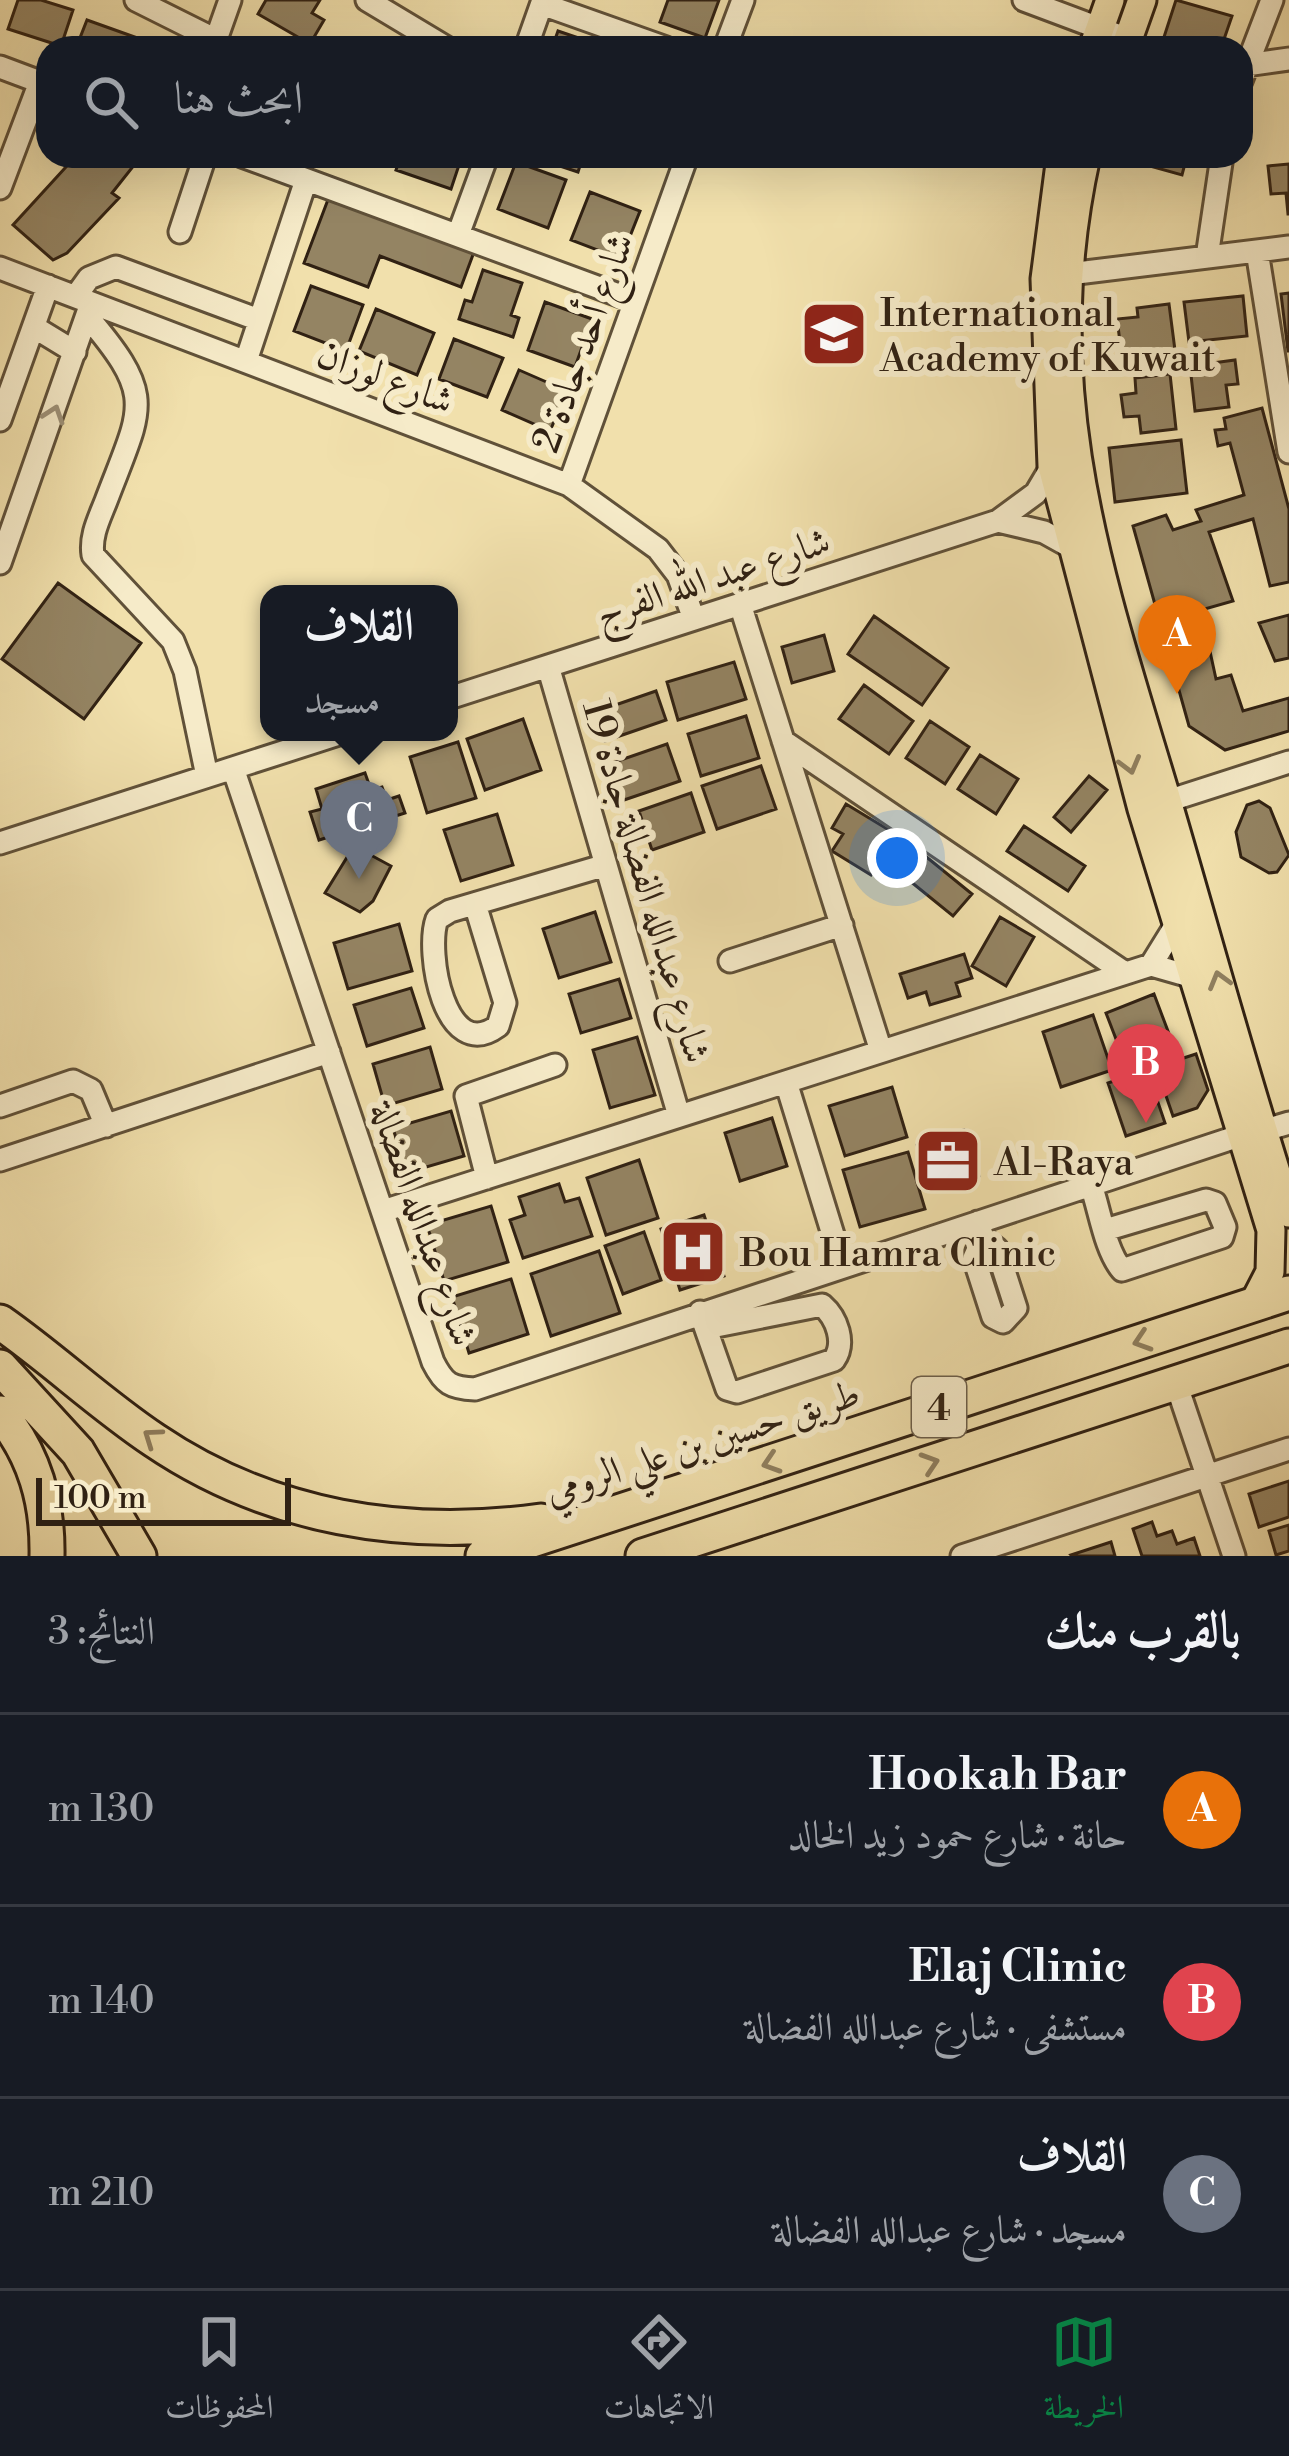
<!DOCTYPE html>
<html lang="ar">
<meta charset="utf-8">
<style>
:root{--surface:#171b24;--page:#20242c;--text:#f1f3f6;--muted:#9ea1a6;--line:#363941;--accent:#0b8043}
body{margin:0;font-family:"Libre Bodoni",Amiri,serif;background:var(--page);color:var(--text);direction:rtl}
.scale{position:absolute;left:36px;bottom:30px;width:255px;box-sizing:border-box;padding-left:12px;border:6px solid #302113;border-top:0;font-size:33px;line-height:42px;white-space:nowrap;color:#302113;-webkit-text-stroke:9px #f6ebc9;paint-order:stroke}
.you{position:absolute;left:897px;top:858px;width:42px;height:42px;margin:-30px;border:9px solid #fff;border-radius:50%;background:#1a73e8;box-shadow:0 0 0 18px #1a73e833}
.badge{display:grid;place-items:center;width:78px;height:78px;border-radius:50%;background:var(--accent);color:#fff;font-size:39px;font-weight:700}
.pin{position:absolute;translate:-50% -99px;filter:drop-shadow(0 3px 6px #0008)}
.pin::after{content:'';position:absolute;top:63px;width:42px;height:36px;background:inherit;clip-path:polygon(0 0,100% 0,50% 100%)}
.popup{position:absolute;left:260px;top:585px;width:198px;height:156px;box-sizing:border-box;display:grid;place-content:center;border-radius:24px;background:var(--surface);filter:drop-shadow(0 3px 9px #0005);font-size:39px;white-space:nowrap;color:var(--muted)}
.popup b{font-size:45px;color:var(--text)}
.popup::after{content:'';position:absolute;left:50%;top:100%;margin-left:-24px;border:24px solid transparent;border-top-color:var(--surface)}
.list{margin:0;padding:0;list-style:none}
h2{display:flex;justify-content:space-between;align-items:center;height:156px;margin:0;padding:0 48px;font-size:51px}
h2 small{font-size:39px;font-weight:400;color:var(--muted)}
.list li{display:grid;grid-template-columns:78px 1fr auto;gap:36px;align-items:center;box-sizing:border-box;height:192px;padding:0 48px;border-top:3px solid var(--line)}
.list b{display:block;font-size:45px;white-space:nowrap}
.list p{margin:0;font-size:39px;white-space:nowrap;color:var(--muted)}
.list em{font-size:39px;font-style:normal;color:var(--muted)}
.icon{flex:none;width:66px;height:66px;fill:none;stroke:currentColor;stroke-width:2;stroke-linecap:round;stroke-linejoin:round}
.map{position:relative;flex:none;width:1289px;height:1556px;overflow:hidden;direction:ltr}
.search{position:absolute;background:var(--surface);box-shadow:0 12px 48px #0002;left:36px;right:36px;top:36px;height:132px;display:flex;align-items:center;gap:30px;box-sizing:border-box;padding:0 42px;border-radius:36px;color:var(--muted);font-size:45px}
.sheet{height:732px;background:var(--surface)}
nav{display:flex;justify-content:space-around;align-items:center;box-sizing:border-box;height:168px;border-top:3px solid var(--line);background:var(--surface);font-size:33px;color:var(--muted)}
nav a{display:grid;justify-items:center;gap:6px}
nav .on{color:var(--accent)}
.map>svg:first-child{display:block}
</style>
<div class="map">
<svg width="1289" height="1556" viewBox="0 0 1289 1556">
<rect width="100%" height="100%" fill="#f1e0ac"/>
<filter id="stains"><feTurbulence type="fractalNoise" baseFrequency=".00167" numOctaves="4"/><feColorMatrix values="0 0 0 0 .2 0 0 0 0 .09 0 0 0 0 .02 0 0 0 .5 -.17"/></filter>
<radialGradient id="worn" r=".72"><stop offset=".6" stop-color="#630" stop-opacity="0"/><stop offset="1" stop-color="#630" stop-opacity=".3"/></radialGradient>
<path fill="#948463" stroke="#302113" stroke-width="3" d="M18,0h23l32,10 -12,36 -53,-17z
M266,0h54l-8,13 12,7 -14,24 -52,-30z
M668,0h51l-14,38 -45,-16z
M1176,0l56,16 -11,32h-23l-34,-11z
M87,20l70,25 -1,3h-80z
M558,31l50,17h-56z
M76,156h49l10,8 -23,29 7,5 -52,55 -14,7 -40,-35z
M401,156h61l-11,33 -55,-19z
M530,156h53l-5,16z
M1129,156h58l-5,19 -54,-15z
M516,162l50,18 -18,48 -50,-19z
M1289,164v50h-1l-2,-21 -15,1 -3,-28z
M590,192l50,19 -19,48 -50,-19z
M329,197l145,55 -13,35 -81,-31 -12,31 -64,-24z
M483,270l39,13 -11,32 8,3 -6,19 -54,-18 6,-19 7,2z
M311,286l52,19 -17,46 -52,-20z
M1289,293v58h-1l-7,-57z
M1243,296l4,40 -58,6 -5,-40z
M545,302l47,17 -17,48 -47,-17z
M1169,304l7,54 -33,4 -1,-8 -20,3 -5,-38 21,-2 -1,-9z
M376,309l58,24 -17,42 -58,-24z
M454,339l49,19 -16,39 -48,-18z
M1235,360l3,24 -12,1 3,22 -34,4 -5,-45z
M519,370l48,21 -17,40 -48,-21z
M1170,374l6,55 -35,4 -2,-17 -15,1 -3,-22 15,-2 -1,-15z
M1262,408l27,101v73l-19,4 -17,-67 -44,13 24,69 -32,9 15,69 15,-4 12,36 46,-13v33l-64,19 -36,-24 -56,-200 33,-11 7,15 28,-9 -5,-11 48,-15 -14,-52 -12,3 -3,-16 11,-1 -2,-11z
M1181,440l6,53 -72,9 -6,-54z
M58,583l83,60 -57,76 -82,-60z
M1289,615v43l-14,3 -16,-38z
M874,616l74,52 -26,37 -74,-51z
M824,635l10,36 -42,12 -10,-36z
M734,662l12,37 -68,21 -11,-38z
M864,685l49,36 -24,33 -50,-35z
M656,691l10,29 -61,21 -10,-29z
M746,716l13,42 -58,18 -13,-42z
M523,719l18,51 -56,20 -18,-51z
M930,721l39,26 -24,37 -39,-26z
M458,742l18,56 -49,15 -17,-56z
M667,744l13,37 -56,19 -12,-37z
M980,755l38,24 -22,35 -38,-25z
M761,766l15,43 -59,20 -15,-43z
M365,773l6,17 11,-3 5,13 12,-4 6,17 -86,27 -9,-28 12,-3 -6,-20z
M1089,776l18,14 -36,42 -17,-15z
M691,793l13,39 -52,18 -13,-39z
M1259,801l11,7 19,47 -12,17 -8,1 -28,-16 -5,-25 11,-27z
M846,804l66,40 -12,19 -15,-9 -14,21 -39,-24 11,-17 -11,-6z
M497,814l16,51 -52,16 -17,-51z
M1024,826l61,40 -17,25 -61,-40z
M354,846l37,20 -18,35 -13,11 -35,-19z
M924,855l48,39 -19,22 -48,-39z
M595,912l16,50 -52,16 -16,-49z
M1000,917l34,20 -28,49 -34,-20z
M399,924l13,47 -64,18 -14,-46z
M964,954l8,24 -16,5 4,13 -30,9 -4,-13 -18,6 -8,-24z
M619,979l12,39 -50,15 -12,-39z
M411,988l13,40 -57,18 -13,-41z
M1154,994l20,53 -48,18 -20,-52z
M1093,1015l19,55 -51,17 -18,-55z
M637,1037l18,58 -45,13 -17,-58z
M430,1047l12,42 -57,17 -12,-42z
M1196,1054l12,36 -11,18 -24,8 -17,-49z
M1147,1070l18,53 -39,13 -18,-53z
M892,1087l15,50 -62,19 -16,-50z
M451,1111l13,45 -58,17 -13,-45z
M772,1118l15,48 -47,15 -15,-48z
M964,1130l15,46 -48,15 -14,-46z
M908,1152l17,57 -65,18 -17,-57z
M639,1160l19,58 -52,17 -19,-57z
M559,1184l6,18 14,-4 13,38 -69,22 -13,-38 15,-5 -6,-18z
M491,1206l17,56 -64,19 -17,-56z
M704,1215l20,61 -44,14 -19,-61z
M644,1232l17,48 -38,14 -18,-48z
M599,1251l21,62 -69,23 -20,-62z
M511,1279l17,55 -59,19 -17,-56z
M1289,1481v36l-30,10 -10,-33z
M1152,1522l5,14 15,-5 5,13 17,-6 6,18h-58l-9,-27z
M1289,1525v26l-13,4 -7,-24z
M1111,1542l4,14h-43l-1,-1z"/>
<g fill="none" stroke-linecap="round" stroke-linejoin="round">
<g stroke="#605139" stroke-width="27">
<path id="minor" d="M136,0l80,40
M367,0l80,48
M1024,0l104,39
M542,4l124,44
M213,48l17,-48
M526,48l17,-48
M725,48l18,-48
M1246,65l43,-6
M0,67l48,18
M1241,81l31,-81
M242,156l393,145
M0,188l40,-106
M180,232l25,-76
M458,235l29,-79
M1257,251l32,201
M1207,257l15,-101
M0,268l569,217 89,64 20,26 16,44
M1069,274l220,-27
M76,296l13,-18 27,-11 143,53
M87,316c70,82 55,90 19,185 -7,18 -16,35 -13,54l80,86 12,30 22,105
M34,327l41,25
M246,361l60,-181
M0,420l48,-134
M569,485l118,-329
M998,521l46,11 27,15
M0,563l89,-254
M740,604l141,447
M548,666l131,450
M449,698l549,-177 38,-28 16,-27
M783,741l342,232
M233,768l200,594c11,22 18,26 42,27l767,-254
M1152,806l137,-44
M0,843l345,-111
M475,904l30,99 -7,23c-53,39 -73,-74 -61,-107l13,-8 156,-46
M730,961l112,-36
M1151,965l26,-42
M786,1082l56,182
M0,1106l73,-25 18,9 15,36
M1262,1131l27,-8
M0,1160l329,-108
M487,1178l-21,-82 89,-31
M1091,1185c9,26 14,65 31,85l100,-33 3,-10 -10,-24 -9,-3 -101,30
M383,1211l768,-246 42,12
M978,1222l5,16 14,11 19,59 -13,14 -10,-5 -19,-59 9,-20
M700,1312l27,77 10,3 97,-32c12,-17 3,-42 -12,-55l-116,23
M1176,1383l58,173
M962,1556l327,-107"/>
</g>
<g stroke="#302113" stroke-width="33">
<path id="major" d="M1093,48l17,-48
M1125,48l17,-48
M1061,156l-16,123 7,187 90,343 129,421 -1,42 -17,33
M1086,156c-53,239 15,423 82,648 40,136 77,274 121,409"/>
</g>
<g stroke="#302113" stroke-width="39">
<path id="highway" d="M0,1322c53,37 100,82 154,118 115,78 251,100 387,81
M0,1367l78,85 61,104
M0,1413c35,42 48,89 47,143
M483,1556l806,-263
M643,1556l646,-210"/>
</g>
<use href="#minor" stroke="#f6ebc9" stroke-width="21"/>
<use href="#major" stroke="#f1e0ac" stroke-width="27"/>
<use href="#highway" stroke="#f1e0ac" stroke-width="33"/>
</g>
<defs><path id="oneway-chevron" d="M-2-3.5L2.5 0L-2 3.5" fill="none" stroke-width="1.6" stroke-linecap="round" stroke-linejoin="round" transform="scale(3)"/></defs>
<use stroke="#9d9077" href="#oneway-chevron" transform="translate(54 414) rotate(-71)"/>
<g stroke="#908060">
<use href="#oneway-chevron" transform="translate(1130 765) rotate(75)"/>
<use href="#oneway-chevron" transform="translate(1219 980) rotate(-106)"/>
<use href="#oneway-chevron" transform="translate(1142 1341) rotate(162)"/>
<use href="#oneway-chevron" transform="translate(152 1437) rotate(-145)"/>
<use href="#oneway-chevron" transform="translate(771 1463) rotate(162)"/>
<use href="#oneway-chevron" transform="translate(930 1463) rotate(-18)"/>
</g>
<defs>
<g id="school-square" transform="scale(3.45)"><rect x="-9" y="-9" width="18" height="18" rx="4" fill="#8f2418" stroke="#f6ebc9"/><path d="M0-5L7-2L0 1L-7-2ZM-4 1L0 2.5L4 1V4Q0 6-4 4Z" fill="#fff"/></g>
<g id="office-square" transform="scale(3.45)"><rect x="-9" y="-9" width="18" height="18" rx="4" fill="#8f2418" stroke="#f6ebc9"/><path d="M-6-3h4V-5.5h4V-3h4V5H-6ZM-1-4.5V-3h2v-1.5ZM-6 0V1H6V0Z" fill="#fff"/></g>
<g id="hospital-square" transform="scale(3.45)"><rect x="-9" y="-9" width="18" height="18" rx="4" fill="#8f2418" stroke="#f6ebc9"/><path d="M-5-5h3v3.5h4V-5h3V5h-3V1.5h-4V5h-3Z" fill="#fff"/></g>
</defs>
<g fill-rule="evenodd">
<use href="#school-square" x="834" y="334"/>
<use href="#office-square" x="948" y="1161"/>
<use href="#hospital-square" x="693" y="1252"/>
</g>
<g text-anchor="middle" stroke-width="12" stroke-linejoin="round" paint-order="stroke">
<rect fill="#f6ebc9" stroke="#6b5e4a" stroke-width="3" x="912" y="1377" width="54" height="60" rx="9"/>
<g font-size="36" font-weight="bold" fill="#302113">
<text x="939" y="1420">4</text>
</g>
<g font-size="39" fill="#302113" stroke="#f6ebc9" text-anchor="start">
<text x="880" y="326">International<tspan x="880" dy="45">Academy of Kuwait</tspan></text>
<text x="994" y="1175">Al-Raya</text>
<text x="740" y="1266">Bou Hamra Clinic</text>
</g>
<g font-size="39" fill="#302113" stroke="#f6ebc9">
<text transform="translate(582 342) rotate(-70)" y="14">شارع أحد جادة 2</text>
<text transform="translate(386 376) rotate(21)" y="14">شارع لوزان</text>
<text transform="translate(712 576) rotate(-18)" y="14">شارع عبد الله الفرج</text>
<text transform="translate(648 881) rotate(74)" y="14">شارع عبدالله الفضالة جادة 19</text>
<text transform="translate(425 1223) rotate(71)" y="14">شارع عبدالله الفضالة</text>
<text transform="translate(702 1441) rotate(-18)" y="14">طريق حسين بن علي الرومي</text>
</g>
</g>
<rect width="100%" height="100%" filter="url(#stains)"/>
<rect width="100%" height="100%" fill="url(#worn)"/>
</svg>
<div class="scale">100 m</div>
<div class="you"></div>
<div class="pin badge" style="left:1177px;top:694px;background:#e8710a">A</div>
<div class="pin badge" style="left:1146px;top:1123px;background:#e0444e">B</div>
<div class="pin badge" style="left:359px;top:879px;background:#6b7280">C</div>
<div class="popup"><b>القلاف</b>مسجد</div>
<div class="search"><svg class="icon" aria-label="search" viewBox="0 0 24 24"><circle cx="10" cy="10" r="6"/><path d="M15 15l6 6"/></svg>ابحث هنا</div>
</div>
<section class="sheet">
<h2>بالقرب منك<small>النتائج: 3</small></h2>
<ul class="list">
<li><span class="badge" style="background:#e8710a">A</span><div><b>Hookah Bar</b><p>حانة · شارع حمود زيد الخالد</p></div><em>130 m</em></li>
<li><span class="badge" style="background:#e0444e">B</span><div><b>Elaj Clinic</b><p>مستشفى · شارع عبدالله الفضالة</p></div><em>140 m</em></li>
<li><span class="badge" style="background:#6b7280">C</span><div><b>القلاف</b><p>مسجد · شارع عبدالله الفضالة</p></div><em>210 m</em></li>
</ul>
</section>
<nav>
<a class="on"><svg class="icon" aria-label="map" viewBox="0 0 24 24"><path d="M3 6l6-2 6 2 6-2v14l-6 2-6-2-6 2zM9 4v14M15 6v14"/></svg>الخريطة</a>
<a><svg class="icon" aria-label="directions" viewBox="0 0 24 24"><path d="M12 3l9 9-9 9-9-9zM9 14v-3h6M13 9l2 2-2 2"/></svg>الاتجاهات</a>
<a><svg class="icon" aria-label="saved" viewBox="0 0 24 24"><path d="M7 4h10v16l-5-4-5 4z"/></svg>المحفوظات</a>
</nav>
